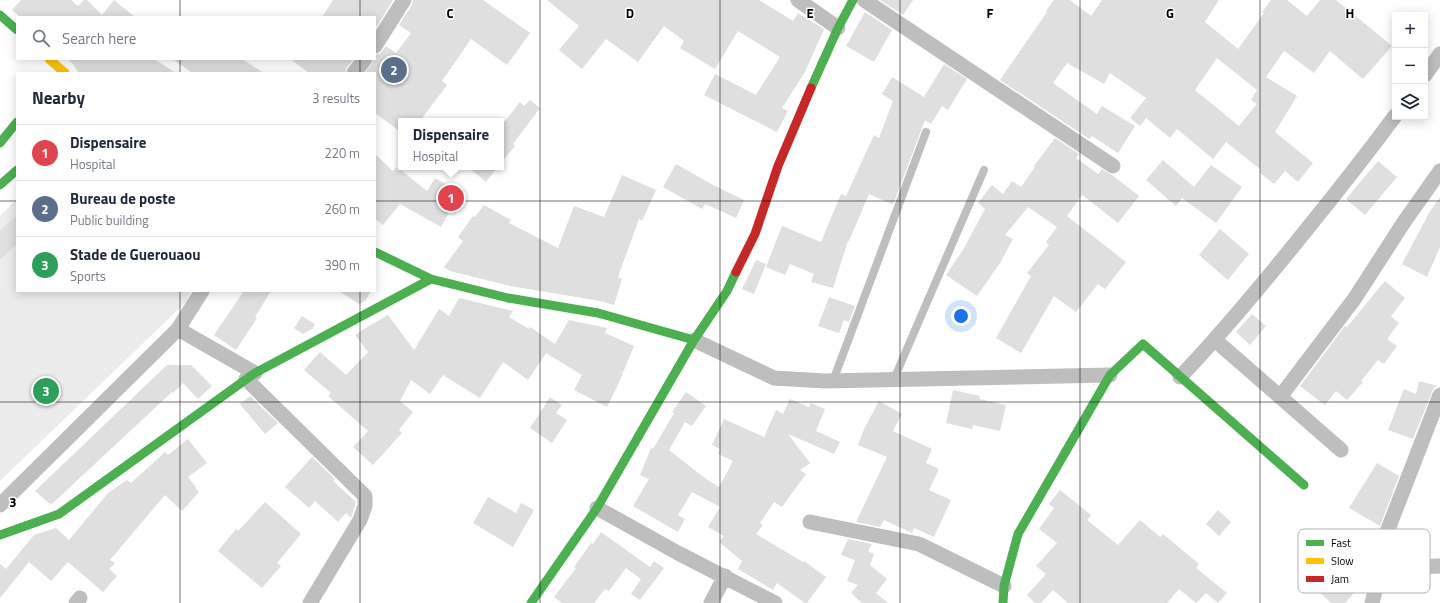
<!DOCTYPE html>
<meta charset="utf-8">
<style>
:root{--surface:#fff;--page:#f2f2f3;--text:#1f2937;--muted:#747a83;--line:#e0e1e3;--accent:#595959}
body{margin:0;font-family:"Titillium Web",sans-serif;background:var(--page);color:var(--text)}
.controls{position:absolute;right:12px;top:12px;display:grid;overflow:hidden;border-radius:0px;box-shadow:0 2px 10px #0003}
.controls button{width:36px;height:36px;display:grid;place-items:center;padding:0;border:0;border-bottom:1px solid var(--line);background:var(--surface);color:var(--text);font:20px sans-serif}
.you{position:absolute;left:961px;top:316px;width:14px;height:14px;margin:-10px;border:3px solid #fff;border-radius:50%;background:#1a73e8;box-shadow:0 0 0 6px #1a73e833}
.badge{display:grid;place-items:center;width:26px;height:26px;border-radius:50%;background:var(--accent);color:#fff;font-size:13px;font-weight:700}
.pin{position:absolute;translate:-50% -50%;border:2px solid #fff;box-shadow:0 1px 4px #0006}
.popup{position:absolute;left:398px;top:118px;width:106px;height:52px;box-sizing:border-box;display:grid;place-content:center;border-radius:0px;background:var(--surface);filter:drop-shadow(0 1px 3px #0005);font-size:13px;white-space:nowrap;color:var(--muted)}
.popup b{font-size:15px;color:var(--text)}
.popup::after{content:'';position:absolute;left:50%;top:100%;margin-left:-8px;border:8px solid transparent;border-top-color:var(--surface)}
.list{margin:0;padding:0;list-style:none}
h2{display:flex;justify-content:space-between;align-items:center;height:52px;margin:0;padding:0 16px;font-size:17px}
h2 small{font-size:13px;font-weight:400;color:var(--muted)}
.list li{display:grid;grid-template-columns:26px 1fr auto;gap:12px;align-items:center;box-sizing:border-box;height:56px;padding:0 16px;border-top:1px solid var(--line)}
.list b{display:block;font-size:15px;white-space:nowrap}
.list p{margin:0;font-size:13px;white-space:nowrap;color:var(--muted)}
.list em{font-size:13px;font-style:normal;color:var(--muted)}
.icon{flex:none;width:22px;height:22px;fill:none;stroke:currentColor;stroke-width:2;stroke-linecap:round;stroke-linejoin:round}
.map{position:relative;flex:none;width:1440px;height:603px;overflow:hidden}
.search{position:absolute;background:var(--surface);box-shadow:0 2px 10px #0003;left:16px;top:16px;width:360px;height:44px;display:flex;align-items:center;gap:10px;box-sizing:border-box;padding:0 14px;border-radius:0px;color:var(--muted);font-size:15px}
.panel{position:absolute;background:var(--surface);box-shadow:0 2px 10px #0003;left:16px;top:72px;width:360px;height:220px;border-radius:0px}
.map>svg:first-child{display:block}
</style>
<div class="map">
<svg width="1440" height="603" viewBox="0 0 1440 603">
<rect width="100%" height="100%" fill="#fff"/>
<path fill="#ececec" d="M17,199v92h174l-5,11 -186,179v-265z"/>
<path fill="#dfdfdf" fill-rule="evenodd" d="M21,0h50l7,6 6,-6h3l15,15 12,-15 21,17h-115l-8,-7z
M333,0h60l-18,29v-12h-53z
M413,0h70l47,33 -23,32 -36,-26 -29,42 5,4 -27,36h-19v11l-26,-19v-40h-10l7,-9 2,-5h1v-4l5,-1 6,-8 10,7 15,-20 -12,-8 13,-20z
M547,0h212l34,21 5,-8 26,16 -19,43 -23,36 6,3 -11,21 -73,-37 11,-21 41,21 24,-38 -42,-26 -23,38 -35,-21 4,-7 -20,-15 -26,36 -32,-23 -24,30 -23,-19 20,-24z
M880,0h33l-10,15z
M1054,0h16l21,16 11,-16h117l-14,22 33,27 26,-36 -2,-1 9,-12h16l20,16 13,-16h16l56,46 -29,33 -33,-28 -16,22 -30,-22 -18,26 31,19 -22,36 38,31 -15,19 -13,-11 -11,13 -15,-12 2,-2 -35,-28 -13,17 -36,-30 -7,9 -24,-20 -6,8 -10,-8 16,-20 -36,-25 -6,11 -37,-21 -14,20 44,31 5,-8 33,20 -17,27 -26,-17 -3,3 -89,-59 47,-68 -1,-1zM1217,58l40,32 -6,10 6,4 -18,22 -44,-36z
M865,12l27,18 -18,32 -28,-16z
M67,59h87l22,14h-97l-6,-9z
M172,59h70l22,14h-71z
M290,59h64l-7,8 -2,6h-36z
M944,64l23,15 -19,31 -6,-4 -11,18 -6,-4 -32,85 -24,-11 -20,47h-1l-15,47 -22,-6 3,-8 -24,-10 -5,11 -19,-8 16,-41 39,16 20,-48 5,2 28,-61 5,3 14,-37 -11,-7 10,-17 32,20z
M530,100l10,8 -27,36 2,2 -14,17v-37l19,-24 4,4z
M1055,138l24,16 -3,4 22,16 4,-5 10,6 27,21 -21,27 -36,-28 -15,21 59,46 -21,27 -7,-5 -22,28 -22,-16 -33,57 -25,-15 35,-62 -4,-3 22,-28 -3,-3 11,-15 -29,-20 -23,28 8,4 -13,24 -23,33 -31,-21 18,-27 21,-39 -7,-6 14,-18 11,9 9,-13 9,6 14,-20 -1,-1z
M375,154l18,17 4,-4 30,24 8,-13 25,14 -19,35 -41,-23 -17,21 -8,-6z
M1163,160l31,27 17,-22 31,22 -26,36 -34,-25 -6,8 -30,-26z
M1378,161l19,16 -32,38 -19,-16z
M676,164l37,21 31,15 -8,18 -31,-14 -3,5 -39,-22z
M468,167h30l-12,15z
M622,175l34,15 -14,31 -3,-2 -21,58 4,2 -8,26 -14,-4 -90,-15 -60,-15 -6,-4 19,-26 -5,-4 15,-21 2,1 9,-12 27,15 -2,3 49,25 16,-42 30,11z
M1440,197v50l-13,30 -25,-13 27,-51z
M17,215v29l-17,16v-29z
M1220,229l29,25 -21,26 -29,-25z
M756,260l10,4 -12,30 -12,-5z
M1385,281l20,17 -14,18 8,7 -12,16 10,7 -13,18 -6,-4 -17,21 2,1 -16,18 -11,-9 -11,14 -25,-19 45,-60 2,1z
M244,291h27l-16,26 2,1 -21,32 -22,-15z
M339,291h32l-6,10 -6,3z
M829,297l26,9 -6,16 -5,-2 -5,13 -21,-7z
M459,298l54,13 -4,6 20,12 1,-2 25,17 14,-24 38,8 -2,5 29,13 -17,41 -10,20 -33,-17 8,-15 -36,-22 -18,27 -25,-18 -23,36 -37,-23 -13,19 -19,-14 -11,21 13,11 -14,18 3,3 -29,32 -20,-18 15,-16 -40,-35 3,-3 -27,-23 16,-18 26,23 22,-23 -13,-17 9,-6 24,-14 26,35 25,-41 10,7z
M1252,314l14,12 -16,19 -14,-13z
M302,316l13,8 -3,5 -9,5 -9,-6z
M167,365h24l21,21 -14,13 -15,-16 -10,10 -1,-1 -119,111 -3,1 -15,-13z
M1419,381l19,5 -4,2 -2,4 -19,47 -25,-9 16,-41 12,5z
M953,390l27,6 -1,3 27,6 -6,26 -27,-6 -1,4 -26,-6z
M686,392l20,14 -14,20 -7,-4 -16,28 37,29 13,8 14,-26 -15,-7 2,-5 -8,-4 12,-26 40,18 12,-27 7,4 7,-15 19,8 2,-4 14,6 -9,22 24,11 -6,12 -46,-20 22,29 -10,7 6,4 -24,33 -8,-5 -14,21 3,2 -7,9 47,28 1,-1 22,16 -19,26h-2l-28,-20 -4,7 -35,-21 4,-8 -23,-19 5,-6 -16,-9 12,-20 -28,-15 -14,23 7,4 -7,13 -45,-26 16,-27 -9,-4 11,-27 2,1 21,-36 -2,-1z
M250,396l28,27 -13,11 -25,-30z
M550,397l12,8 -6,8 11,7 -15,23 -22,-15z
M879,401l23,13 -9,17 39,18 -6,14 13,6 -10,21 22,10 -17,37 -20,-9 -2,5 -28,-13 -4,7 -24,-5 31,-65 -29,-12 6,-16z
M188,439l19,24 -19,14 8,10 -1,1 4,4 -17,19 -17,-16 -55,65 5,3 -6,6 8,7 -14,16 -35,-30 -17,19 -22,-19 -29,36v-34l6,5 28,-34 22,-7 13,12 39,-47 19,-13 4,3 33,-30 1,-1 3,3z
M312,457l23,22 -2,2 23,21 -5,16 -5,-5 -8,9 -23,-21 -6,7 -24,-21z
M1377,463l22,13 -19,50 -31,-18z
M1060,490l31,25 -4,5 31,25 22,-25 20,17 3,-3 36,30 -3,4 31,25 -9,10 -12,-10 -10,10 -17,-14 -12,14h-99l-15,-13 -12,13h-6l-8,-8 19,-21 -10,-8 21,-23 -18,-14 15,-21 -5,-4z
M488,497l28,16 5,-10 13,7 -21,37 -40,-24z
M265,502l36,32 -24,29 4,3 -19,22 -44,-37 18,-22 2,2z
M1218,510l13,12 -12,14 -13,-12z
M601,532l49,35 4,-6 10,7 -24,32 -9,-6 10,-15 -15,-11 -17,23 -4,-2 -11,14h-32l-8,-6 22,-29 -2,-1 17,-24 2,1z
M848,539l24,5 -4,7 6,3 -4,11 17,14 -11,14 12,10h-26l-11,-10 7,-8 -11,-4 8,-21 -14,-5z
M1335,546l34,30 -24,27h-14l-26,-24z"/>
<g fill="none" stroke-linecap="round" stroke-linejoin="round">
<path stroke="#bebebe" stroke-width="8" d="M894,379l90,-209
M833,381l93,-249"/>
<path stroke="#bebebe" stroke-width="15" d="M798,0l40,28
M864,0l249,166
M375,46l29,-46
M354,73l11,-14
M1425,75l15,-21
M178,329l77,44
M694,340l80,38 51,3 285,-6
M1215,340l126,110
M1180,377c45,-47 86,-97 127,-148 30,-37 59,-74 88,-113
M246,379l119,117v10l-5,14 -50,83
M1280,397l75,-99 49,-76 36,-51
M0,505l178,-176 24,-38
M597,508l81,45 97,50
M810,522l109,22 85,42
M1381,568l-1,-18 60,-155
M76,603l4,-5
M711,603l14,-27
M1372,603l9,-35 59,-2"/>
<path stroke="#4caf50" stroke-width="9" d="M0,15l17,15
M811,88l27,-60 15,-28
M0,143l17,-21
M0,185l17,-15
M375,252l56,27 77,19 90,15 96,27
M0,535l59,-21 196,-141 176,-94
M531,603l66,-95 97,-168 33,-49 9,-19
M1003,603l1,-17 14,-52 92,-159 33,-31 161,141"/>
<path stroke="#ffc107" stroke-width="9" d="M49,59l16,14"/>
<path stroke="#c62828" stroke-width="9" d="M736,272l19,-38 23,-68 33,-78"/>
</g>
<path fill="none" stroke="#000" stroke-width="1" stroke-opacity="0.55" d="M180,0v17M360,0v17M540,0v603M720,0v603M900,0v603M1080,0v603M1260,0v603M180,59v14M360,59v14M0,201h17M375,201h1065M180,291v312M360,291v312M0,402h1440"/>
<rect x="1298" y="529" width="132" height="64" rx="6" fill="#fff" stroke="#b2b2b2" stroke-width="1"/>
<rect x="1306" y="540" width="18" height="6" fill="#4caf50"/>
<rect x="1306" y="558" width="18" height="6" fill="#ffc107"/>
<rect x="1306" y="576" width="18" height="6" fill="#c62828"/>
<g font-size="11" fill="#000">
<text x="1331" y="547">Fast</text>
<text x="1331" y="565">Slow</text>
<text x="1331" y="583">Jam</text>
</g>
<g font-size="13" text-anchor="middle" font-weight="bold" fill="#000" stroke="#fff" stroke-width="3" stroke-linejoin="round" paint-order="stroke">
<text x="450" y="18">C</text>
<text x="630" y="18">D</text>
<text x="810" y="18">E</text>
<text x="990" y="18">F</text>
<text x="1170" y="18">G</text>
<text x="1350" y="18">H</text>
<text x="13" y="507">3</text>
</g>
</svg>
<div class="controls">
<button>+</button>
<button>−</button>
<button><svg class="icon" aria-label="layers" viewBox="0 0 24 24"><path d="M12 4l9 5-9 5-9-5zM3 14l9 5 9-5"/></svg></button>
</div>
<div class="you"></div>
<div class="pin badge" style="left:451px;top:198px;background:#e0444e">1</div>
<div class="popup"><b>Dispensaire</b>Hospital</div>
<div class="pin badge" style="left:394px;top:70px;background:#5c6f8a">2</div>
<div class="pin badge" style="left:46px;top:391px;background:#2e9e5b">3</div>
<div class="search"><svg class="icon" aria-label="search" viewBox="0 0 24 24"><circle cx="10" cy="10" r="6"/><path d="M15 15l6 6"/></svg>Search here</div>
<section class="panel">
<h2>Nearby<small>3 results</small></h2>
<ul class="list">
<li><span class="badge" style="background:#e0444e">1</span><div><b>Dispensaire</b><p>Hospital</p></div><em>220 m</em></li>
<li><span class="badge" style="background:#5c6f8a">2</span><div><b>Bureau de poste</b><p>Public building</p></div><em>260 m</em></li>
<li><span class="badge" style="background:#2e9e5b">3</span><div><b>Stade de Guerouaou</b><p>Sports</p></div><em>390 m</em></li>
</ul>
</section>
</div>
